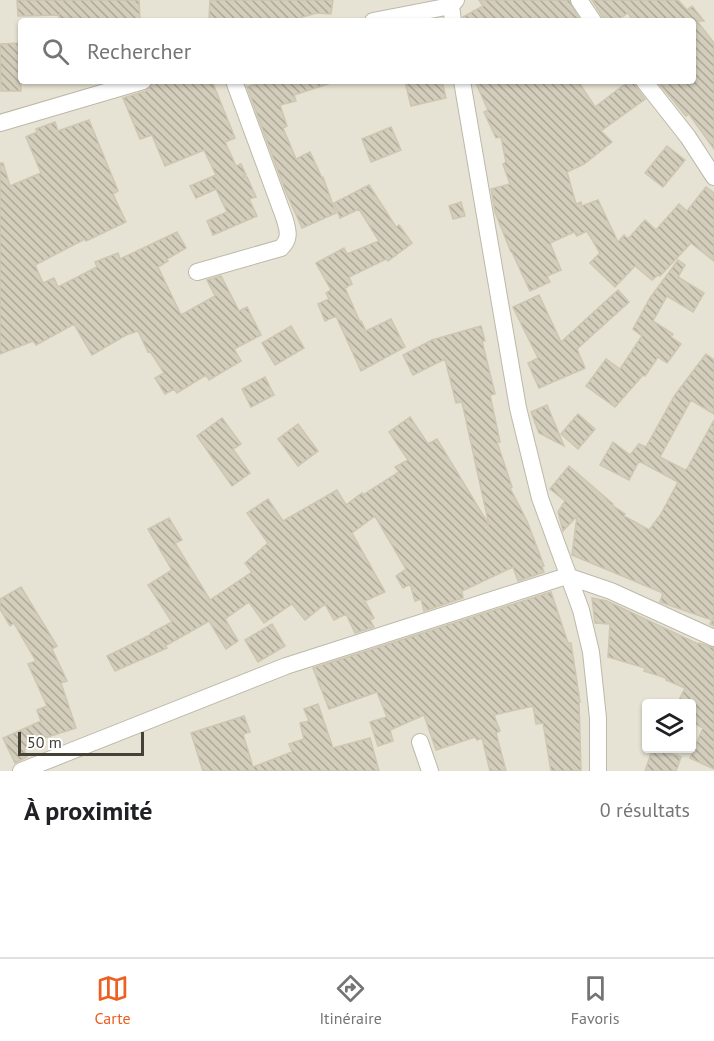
<!DOCTYPE html>
<html lang="fr">
<meta charset="utf-8">
<style>
:root{--surface:#fff;--page:#f6f6f6;--text:#202124;--muted:#757577;--line:#e0e0e0;--accent:#ee6021}
body{margin:0;font-family:"PT Sans",sans-serif;background:var(--page);color:var(--text)}
.controls{position:absolute;right:18px;bottom:18px;display:grid;overflow:hidden;border-radius:6px;box-shadow:0 2px 4px #0004}
.controls button{width:54px;height:54px;display:grid;place-items:center;padding:0;border:0;border-bottom:2px solid var(--line);background:var(--surface);color:var(--text);font:30px sans-serif}
.scale{position:absolute;left:18px;bottom:15px;width:126px;box-sizing:border-box;padding-left:6px;border:3px solid #444136;border-top:0;font-size:16px;line-height:21px;white-space:nowrap;color:#444136;-webkit-text-stroke:4px #fff;paint-order:stroke}
.list{margin:0;padding:0;list-style:none}
h2{display:flex;justify-content:space-between;align-items:center;height:78px;margin:0;padding:0 24px;font-size:26px}
h2 small{font-size:20px;font-weight:400;color:var(--muted)}
.icon{flex:none;width:33px;height:33px;fill:none;stroke:currentColor;stroke-width:2;stroke-linecap:round;stroke-linejoin:round}
.map{position:relative;flex:none;width:714px;height:771px;overflow:hidden}
.search{position:absolute;background:var(--surface);box-shadow:0 2px 4px #0004;left:18px;right:18px;top:18px;height:66px;display:flex;align-items:center;gap:15px;box-sizing:border-box;padding:0 21px;border-radius:6px;color:var(--muted);font-size:22px}
.sheet{height:186px;background:var(--surface)}
nav{display:flex;justify-content:space-around;align-items:center;box-sizing:border-box;height:84px;border-top:2px solid var(--line);background:var(--surface);font-size:16px;color:var(--muted)}
nav a{display:grid;justify-items:center;gap:3px}
nav .on{color:var(--accent)}
.map>svg:first-child{display:block}
</style>
<div class="map">
<svg width="714" height="771" viewBox="0 0 714 771">
<defs>
<pattern id="building-back-hatch" width="6" height="6" patternUnits="userSpaceOnUse" patternTransform="scale(1.5)"><rect width="6" height="6" fill="#d3cdbc"/><path d="M-1 5l2 2M0 0l6 6M5-1l2 2" fill="none" stroke="#ada89a"/></pattern>
</defs>
<rect width="100%" height="100%" fill="#f2f0e6"/>
<path fill="#e6e3d4" fill-rule="evenodd" d="M0,0h714v771h-714zM21,21h672v60h-672zM646,704h46v44h-46z"/>
<path fill="url(#building-back-hatch)" stroke="#cdc6b0" stroke-width="1.5" d="M17,0h122l1,20 -81,1v-6l-41,1z
M210,0h123l-2,14 -14,-1 -15,4v4l-69,-2v2h-24z
M479,0h90l11,21h-117v-4l20,-11z
M592,0h86l9,10 5,-4 12,15h-7l17,22v106l-25,-35 -3,2 -29,-35h36v-60h-60l-5,-8 -12,8h-11z
M20,43l1,48h-20l-1,-47z
M158,81h54l23,57 -10,4 11,24 5,-2 5,11 -4,2h5l9,20 -7,2 8,17 -44,19 -6,-14 20,-9 -11,-23 -20,9 -6,-12 26,-11 -12,-25 -39,16 -13,-31 -12,4 -17,-41 23,-7 7,-8z
M266,81h61l1,3 -34,11 2,6 -16,4 7,21 -4,2 13,31 14,-7 12,26 1,-1 13,36 -34,15 -17,-38 -38,-103z
M405,81h37l4,17 -35,8z
M475,81h103l17,26 34,-26h5l2,6 9,12 -44,32 11,11 -28,22 -17,8 9,32 5,-2 1,4 16,-6 20,42 6,-7 4,4 17,-19 11,10 23,-26 8,7 19,-24 8,6v68l-23,-18 -31,33 -2,-1 -6,5 -17,-14 -20,21 -25,-24 10,-10 -13,-22 -10,5 -3,-4 -24,11 11,27 -14,6 3,6 -20,9 -18,-39h-1l-16,-40 -4,-23 19,-5 -7,-20 3,-2 -5,-25 -5,1 -12,-26 4,-2z
M89,120l29,71 -5,3 13,28 -40,19 -1,-2 -50,26 8,18 11,-5 4,9 39,-20 -2,-5 23,-9 2,6 57,-27 9,16 -19,11 1,2 -10,6 23,48 34,-19 -8,-16 14,-4 18,35 8,-4 14,28 -27,14 7,12 -32,19 -3,-5 -29,18 -3,-4 -9,5 -10,-16 9,-5 -14,-22 -2,1 -10,-21 -12,4 -34,20 -18,-31 -38,21 -3,-4 -33,13v-191h3l7,23 31,-13 -15,-36 11,-5 -1,-3 19,-7 3,9z
M391,127l10,23 -30,12 -9,-23z
M667,146l18,14 -22,27 -18,-14z
M369,185l27,42 3,-2 13,18 -24,18 -2,-2 -37,18 3,7 -7,4 15,34 1,-1 5,10 25,-12 14,28 -44,24 -25,-55 -11,5 -7,-17 11,-5 -3,-6 5,-3 -15,-27 28,-15 3,6 32,-13 -20,-32 -19,9 -6,-15z
M461,202l4,14 -12,3 -4,-13z
M678,260l7,5 -7,12 26,16 -11,19 -26,-16 -14,25 20,13 -2,3 10,7 -14,19 -9,-6 -13,19 -2,-1 -28,32 -29,-21 20,-27 14,10 22,-33 -9,-7 17,-31z
M618,290l11,12 -52,47 8,19 -46,20 -11,-25 10,-5 -25,-51 26,-12 22,47z
M291,326l13,22 -29,17 -13,-22z
M481,326l4,15h-3l13,53 -5,1 10,47h-3l15,45 -2,1 17,33 17,45 -2,1 2,5 -26,9 -5,-14 -51,24 1,7 -39,13 -3,-12 -6,2 -5,-17 -7,4 -7,-12 10,-7 -31,-53 -23,17 33,59 -20,9 9,17 -4,2 4,7 -19,6 -9,-19 -12,6 -9,-16 -20,16 -13,-16 -28,19 -15,-21 -24,17 13,22 -12,8 -17,-28 -44,25 2,2 -52,23 -8,-15 45,-22 -1,-1 21,-11 -24,-37 24,-15 -24,-41 21,-11 13,22 -7,3 35,57 42,-28 -7,-9 23,-20 -21,-30 21,-14 15,22 54,-31 9,15 16,-12 1,2 36,-23 -4,-5 13,-7 -19,-28 21,-15 18,27 9,-5 52,86 -27,-123 -6,1 -11,-44 -32,16 -10,-20 29,-15z
M706,354l8,6v54l-23,-14 -31,57 25,13 2,-1 27,-49v206l-4,-2 2,-4 -52,-18 3,-9 -91,-38 5,-39 -14,15 -5,-19 7,-11 -15,-12 19,-23 44,38 -1,1 13,9 -1,2 25,14 12,-16 17,-32 -39,-21 -10,19 -29,-15 13,-23 17,13 9,-11 7,3 29,-52z
M265,377l9,18 -23,12 -9,-18z
M547,405l17,41 -25,-13 -8,-21z
M578,414l17,15 -17,20 -17,-15z
M222,418l19,26 -8,5 17,24 -18,13 -35,-50z
M298,424l20,27 -20,15 -20,-27z
M21,587l36,59 -5,3 15,32 -6,2 15,45 -38,12 1,3 -15,7 3,7 -12,6 -12,-25 38,-17 -4,-11 10,-4 -19,-42 8,-3 -22,-38 -4,3 -10,-17v-10z
M551,592l17,51h3l9,59h-1l2,69h-30l-8,-48 -7,1 -3,-18 -39,9 6,16 -4,2 10,38h-16l-8,-33 -5,2 -2,-3 -39,13 -12,-35 -34,15 3,11 -15,5 -8,-24 17,-5 -10,-25 -48,17 -16,-41z
M592,598l15,3 91,43 1,-1 15,5v121l-24,-11 13,-30 -11,-6v-18h-15l8,-16 -19,-8v-2l-22,-7 1,-3 -37,-11 2,-33 -15,-1z
M272,624l13,22 -27,16 -13,-22z
M318,704l15,44 37,-10 9,33h-176l-12,-38 53,-17 6,16 -7,2 10,33 39,-15 -3,-8 15,-5 -4,-16 9,-2 -5,-12z
M653,748l28,9 -5,14h-31z"/>
<g fill="none" stroke-linecap="round" stroke-linejoin="round">
<g stroke="#bdb9a9" stroke-width="18">
<path id="minor" d="M579,0l14,21
M451,6l2,15
M373,21l78,-15 5,-6
M462,81l56,327 22,90 41,112 10,42 7,66v53
M644,81l44,56 26,40
M0,123l143,-42
M197,272l84,-24c10,-10 7,-18 3,-31l-50,-136
M420,742l10,29
M21,771l265,-105 281,-90 44,15 103,47"/>
</g>
<use href="#minor" stroke="#fff" stroke-width="16"/>
</g>
</svg>
<div class="controls">
<button><svg class="icon" aria-label="layers" viewBox="0 0 24 24"><path d="M12 4l9 5-9 5-9-5zM3 14l9 5 9-5"/></svg></button>
</div>
<div class="scale">50 m</div>
<div class="search"><svg class="icon" aria-label="search" viewBox="0 0 24 24"><circle cx="10" cy="10" r="6"/><path d="M15 15l6 6"/></svg>Rechercher</div>
</div>
<section class="sheet">
<h2>À proximité<small>0 résultats</small></h2>
<ul class="list">
</ul>
</section>
<nav>
<a class="on"><svg class="icon" aria-label="map" viewBox="0 0 24 24"><path d="M3 6l6-2 6 2 6-2v14l-6 2-6-2-6 2zM9 4v14M15 6v14"/></svg>Carte</a>
<a><svg class="icon" aria-label="directions" viewBox="0 0 24 24"><path d="M12 3l9 9-9 9-9-9zM9 14v-3h6M13 9l2 2-2 2"/></svg>Itinéraire</a>
<a><svg class="icon" aria-label="saved" viewBox="0 0 24 24"><path d="M7 4h10v16l-5-4-5 4z"/></svg>Favoris</a>
</nav>
